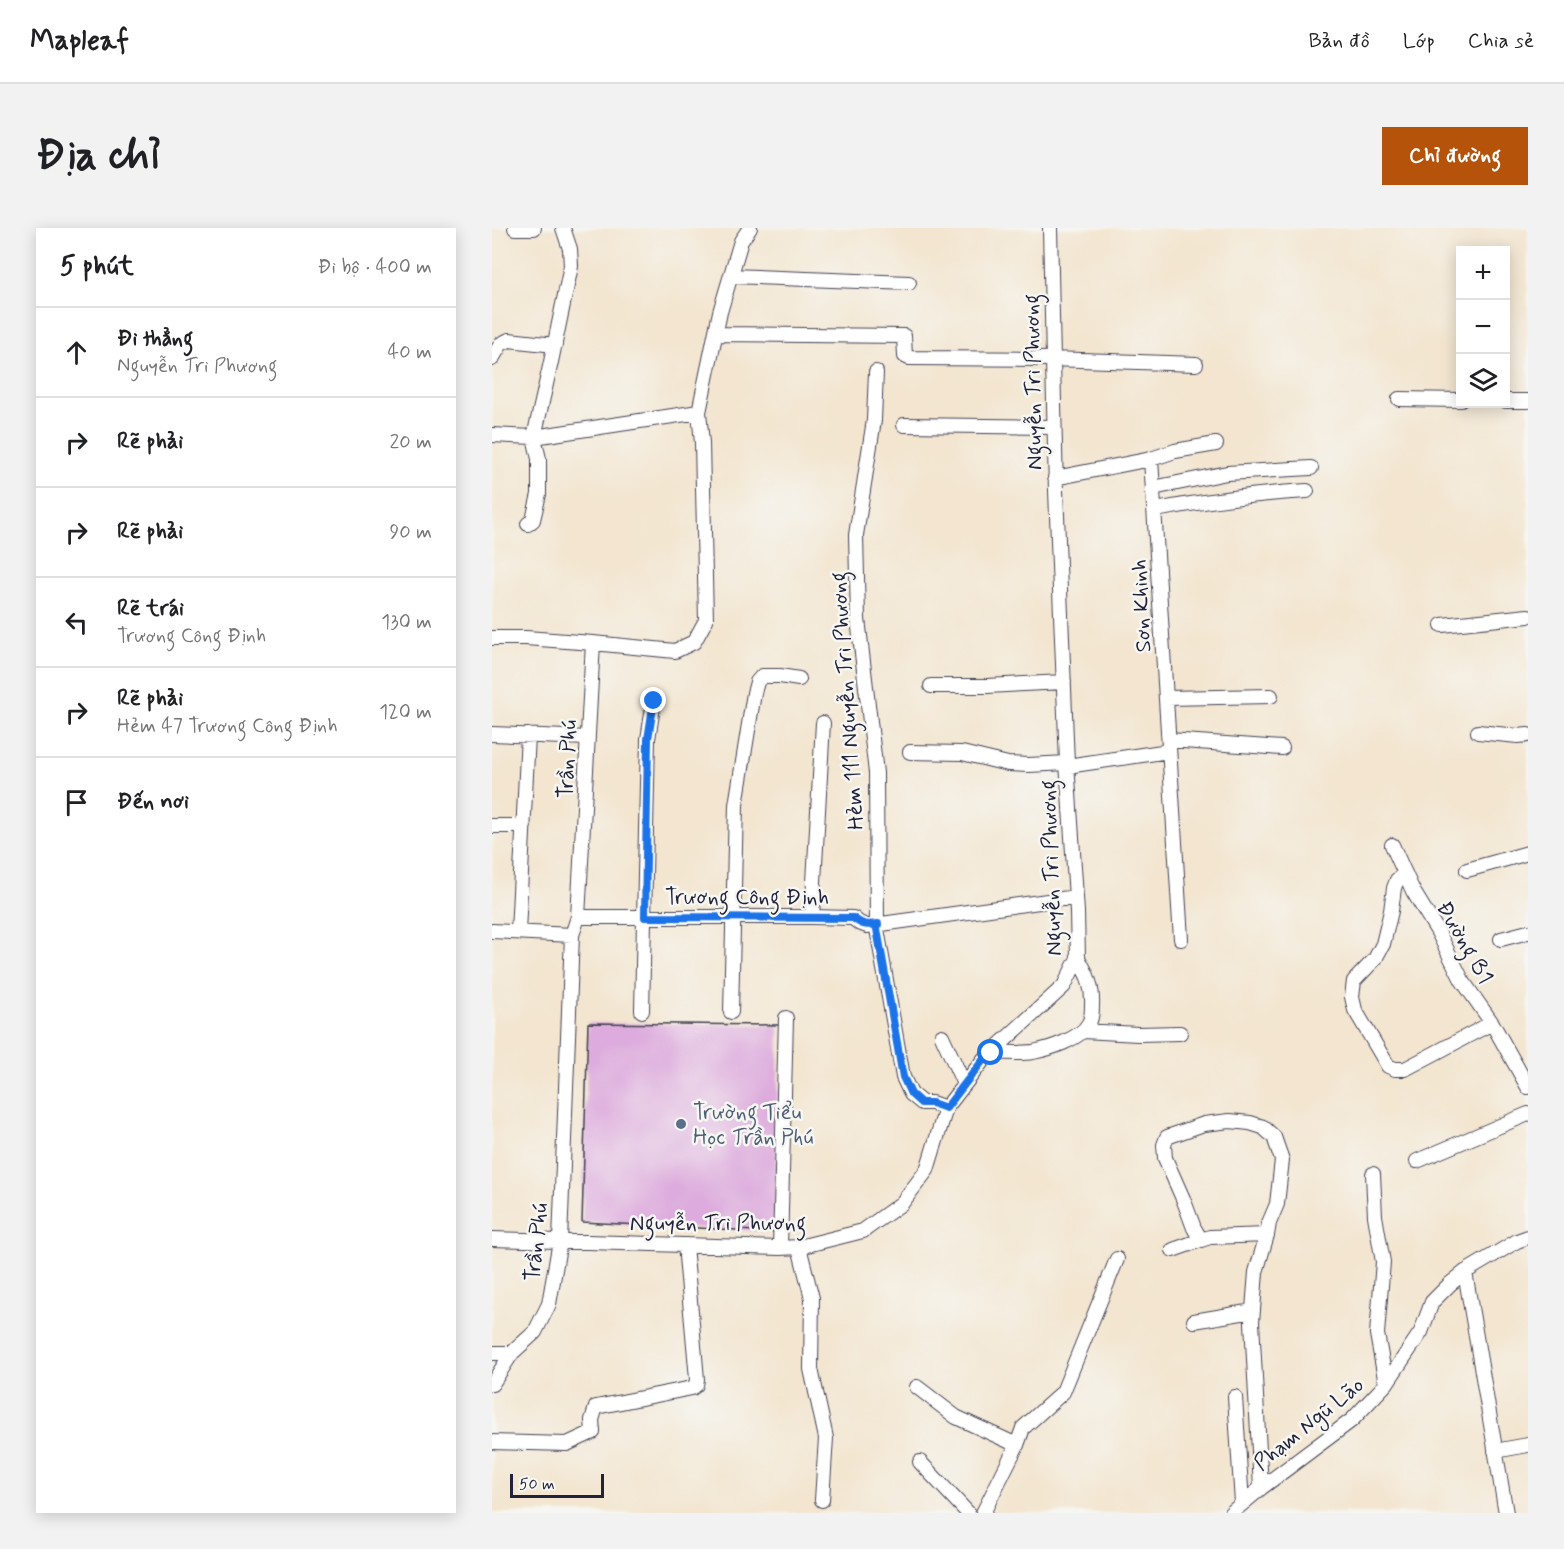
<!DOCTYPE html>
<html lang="vi">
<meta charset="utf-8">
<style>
:root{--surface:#fff;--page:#f2f2f2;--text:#202124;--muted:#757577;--line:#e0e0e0;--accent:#b45309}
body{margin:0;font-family:Mynerve,sans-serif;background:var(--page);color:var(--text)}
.controls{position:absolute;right:18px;top:18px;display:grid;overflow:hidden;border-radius:0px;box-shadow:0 3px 15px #0003}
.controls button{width:54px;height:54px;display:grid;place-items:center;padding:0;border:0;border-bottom:2px solid var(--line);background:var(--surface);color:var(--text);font:30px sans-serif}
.scale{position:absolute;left:18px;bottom:15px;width:94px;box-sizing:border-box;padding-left:6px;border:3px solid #22223b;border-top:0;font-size:16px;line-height:21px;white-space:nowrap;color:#22223b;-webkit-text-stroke:4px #f6f6f2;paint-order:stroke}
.stop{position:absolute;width:18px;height:18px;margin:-14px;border:4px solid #1a73e8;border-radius:50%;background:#fff}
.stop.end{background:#1a73e8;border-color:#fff;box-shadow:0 2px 6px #0008}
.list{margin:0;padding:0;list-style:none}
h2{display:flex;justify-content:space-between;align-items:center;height:78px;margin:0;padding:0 24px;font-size:26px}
h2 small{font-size:20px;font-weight:400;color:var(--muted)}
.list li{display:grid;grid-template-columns:39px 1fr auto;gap:18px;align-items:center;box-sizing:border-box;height:90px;padding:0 24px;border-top:2px solid var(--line)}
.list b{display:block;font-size:22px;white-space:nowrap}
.list p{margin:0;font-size:20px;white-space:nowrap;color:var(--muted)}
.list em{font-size:20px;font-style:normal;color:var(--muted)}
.icon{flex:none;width:33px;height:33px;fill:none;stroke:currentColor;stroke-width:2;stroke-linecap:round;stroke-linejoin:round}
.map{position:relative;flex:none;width:1036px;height:1285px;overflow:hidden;border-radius:0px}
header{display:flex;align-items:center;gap:36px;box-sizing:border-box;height:84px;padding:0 30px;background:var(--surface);border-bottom:2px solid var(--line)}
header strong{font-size:28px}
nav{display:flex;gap:33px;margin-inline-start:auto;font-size:21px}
.intro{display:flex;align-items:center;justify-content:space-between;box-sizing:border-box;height:144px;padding:0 36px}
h1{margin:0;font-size:42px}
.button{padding:15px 27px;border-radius:0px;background:var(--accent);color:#fff;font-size:21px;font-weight:700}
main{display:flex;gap:36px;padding:0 36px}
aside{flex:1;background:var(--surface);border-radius:0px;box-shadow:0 3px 15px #0003}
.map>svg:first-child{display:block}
</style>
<header>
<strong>Mapleaf</strong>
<nav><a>Bản đồ</a><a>Lớp</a><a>Chia sẻ</a></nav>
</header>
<div class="intro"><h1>Địa chỉ</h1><a class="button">Chỉ đường</a></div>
<main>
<aside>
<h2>5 phút<small>Đi bộ · 400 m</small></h2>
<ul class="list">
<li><svg class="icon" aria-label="ahead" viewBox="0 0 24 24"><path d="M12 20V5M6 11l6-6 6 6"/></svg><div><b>Đi thẳng</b><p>Nguyễn Tri Phương</p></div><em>40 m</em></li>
<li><svg class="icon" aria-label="right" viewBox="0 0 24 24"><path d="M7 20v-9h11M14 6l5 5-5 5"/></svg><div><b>Rẽ phải</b></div><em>20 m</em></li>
<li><svg class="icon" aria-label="right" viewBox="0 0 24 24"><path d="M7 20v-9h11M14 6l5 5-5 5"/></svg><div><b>Rẽ phải</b></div><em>90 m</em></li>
<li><svg class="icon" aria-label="left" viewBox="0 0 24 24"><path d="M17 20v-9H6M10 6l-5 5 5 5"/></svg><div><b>Rẽ trái</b><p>Trương Công Định</p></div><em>130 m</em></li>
<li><svg class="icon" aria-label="right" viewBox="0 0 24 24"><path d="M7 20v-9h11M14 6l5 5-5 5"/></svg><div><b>Rẽ phải</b><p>Hẻm 47 Trương Công Định</p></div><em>120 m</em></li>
<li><svg class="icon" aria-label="arrive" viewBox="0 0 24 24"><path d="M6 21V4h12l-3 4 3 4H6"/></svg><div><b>Đến nơi</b></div></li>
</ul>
</aside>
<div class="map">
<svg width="1036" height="1285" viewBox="0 0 1036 1285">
<rect width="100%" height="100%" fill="#f6f6f2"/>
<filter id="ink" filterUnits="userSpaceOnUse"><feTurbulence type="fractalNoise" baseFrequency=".0167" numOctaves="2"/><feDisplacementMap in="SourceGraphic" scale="12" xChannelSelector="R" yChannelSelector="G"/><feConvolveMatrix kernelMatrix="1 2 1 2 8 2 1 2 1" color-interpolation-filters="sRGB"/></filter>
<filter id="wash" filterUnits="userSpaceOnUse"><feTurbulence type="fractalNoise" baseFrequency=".008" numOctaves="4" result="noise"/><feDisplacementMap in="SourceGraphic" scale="24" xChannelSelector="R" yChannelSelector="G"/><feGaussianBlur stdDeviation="1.35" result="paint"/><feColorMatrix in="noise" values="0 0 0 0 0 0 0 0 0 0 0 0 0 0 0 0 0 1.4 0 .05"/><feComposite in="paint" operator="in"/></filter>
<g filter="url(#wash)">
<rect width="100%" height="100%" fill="#f3e5cf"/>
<g id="blocks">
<path fill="#ddabdd" d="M96,795l191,2 -3,207 -194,-10z"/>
</g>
</g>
<g filter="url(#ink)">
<use href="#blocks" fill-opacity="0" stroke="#413f51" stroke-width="1.5"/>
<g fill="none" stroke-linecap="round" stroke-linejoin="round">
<g stroke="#413f51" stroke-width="16">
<path id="minor" d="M23,0h19
M239,48l178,7
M224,106l188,2 1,20 4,2 143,1 144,5
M0,131l9,-15 8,-4 46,5
M384,144l-2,48 -18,115 2,84 18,154 1,156 26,148 8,17 11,9h10l14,5
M907,171l62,1
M1014,173h22
M412,197l150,2
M0,207l42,2 165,-25
M659,231l30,480
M563,250l96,-19 24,-8 41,-7
M661,260l74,-15 84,-5
M663,282c50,-9 101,-16 152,-19
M36,296l5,-4 6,-26v-35l-5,-22 17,-75 20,-96 -1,-17 -7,-21
M950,397l86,-9
M0,410h34l67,5
M439,458h56l77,-4
M674,470l105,-2
M986,504l40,4 10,-1
M0,506l96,4
M677,512l113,8
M418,524l52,1 46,11 20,1 39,-2
M575,538l102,-15
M0,598h32
M900,617l21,46 25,41 24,48 30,43 36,64
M975,642l61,-17
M913,645l-8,7 -3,8 -3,23 -8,33 -8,15 -21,22 -2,16 3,13 33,56 7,3h10l87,-46
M86,689h234l41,1 6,5 8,3 209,-29
M320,689l11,-194
M0,703l80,4
M26,704l10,-197
M1009,711l27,-7
M150,783l6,-272 6,-38
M239,784l5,-207 18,-112 3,-11 5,-6h18l19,3
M591,803l55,3 42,-1
M450,808l22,48
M499,825c14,-1 28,1 42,-1 16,-3 48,-13 56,-29 3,-5 3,-12 3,-18 1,-18 -5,-32 -14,-47
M925,933l111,-47
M881,946l2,42 8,46 -6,72 9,50
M0,1011l288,9 19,-1 64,-16 39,-28 25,-33 19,-62 38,-49 80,-73 14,-28 -1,-46 -10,-149 -11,-272 -6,-263
M307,1019l13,51 -1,71 15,69 -4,62
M288,1020l6,-230
M681,1022l28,-10
M973,1044l41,241
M702,1093l59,-10
M0,1125h20
M0,1156l20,-31 23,-21 14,-28 11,-63 12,-306 6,-18 15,-274 82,8 19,-9 12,-22 -4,-177 -3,-31 21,-100 21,-71 9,-13
M425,1159l39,30 61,28
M743,1169l7,106
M0,1214l75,2 26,-12 -1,-12 4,-13 96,-19 4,-3 1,-6 -12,-134
M1003,1223l33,-6
M428,1234l48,51
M769,1260l-9,-166 4,-50 11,-37 2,-12 8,-19 5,-44 -8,-23 -11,-10 -13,-4 -20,-2 -26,3 -37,13 -3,8 1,13 19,43 10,27 7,12 9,-3 57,-2
M491,1285l34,-68 6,-17 40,-36 54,-133
M739,1285l30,-25 91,-68 34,-36 35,-52 11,-30 18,-18 15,-12 52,-31 11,-4"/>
</g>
<use href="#minor" stroke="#fff" stroke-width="14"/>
</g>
</g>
<g fill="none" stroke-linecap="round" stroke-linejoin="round" filter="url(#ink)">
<path stroke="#1a73e8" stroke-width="8" d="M162,473l-6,38 -3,178 208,1c9,7 14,8 25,6l-1,5 26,148 8,17 10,9h11l14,5 38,-49 7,-6"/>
</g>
<circle fill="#5c6f8a" stroke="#f6f6f2" stroke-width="2" cx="189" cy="896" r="6"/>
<g text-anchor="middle" stroke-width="5" stroke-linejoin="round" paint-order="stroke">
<g font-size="22" fill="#22223b" stroke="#f6f6f2">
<text transform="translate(540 154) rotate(-91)" y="8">Nguyễn Tri Phương</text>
<text transform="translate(648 378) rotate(-93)" y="8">Sơn Khinh</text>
<text transform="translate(354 473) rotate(-94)" y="8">Hẻm 111 Nguyễn Tri Phương</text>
<text transform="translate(74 531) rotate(-87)" y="8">Trần Phú</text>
<text transform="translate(558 640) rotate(-92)" y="8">Nguyễn Tri Phương</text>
<text x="255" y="676">Trương Công Định</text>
<text transform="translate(974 714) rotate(60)" y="8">Đường B1</text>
<text x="226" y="1002">Nguyễn Tri Phương</text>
<text transform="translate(43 1014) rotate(-84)" y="8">Trần Phú</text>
<text transform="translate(816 1195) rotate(-39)" y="8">Phạm Ngũ Lão</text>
</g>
<g font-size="22" fill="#4e5e75" stroke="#f6f6f2" text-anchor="start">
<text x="201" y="891">Trường Tiểu<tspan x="201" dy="25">Học Trần Phú</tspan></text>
</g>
</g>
</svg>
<div class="controls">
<button>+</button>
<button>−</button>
<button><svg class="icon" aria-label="layers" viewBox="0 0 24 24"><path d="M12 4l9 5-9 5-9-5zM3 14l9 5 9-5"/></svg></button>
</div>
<div class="scale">50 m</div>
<div class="stop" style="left:499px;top:825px"></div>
<div class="stop end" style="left:162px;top:473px"></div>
</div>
</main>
